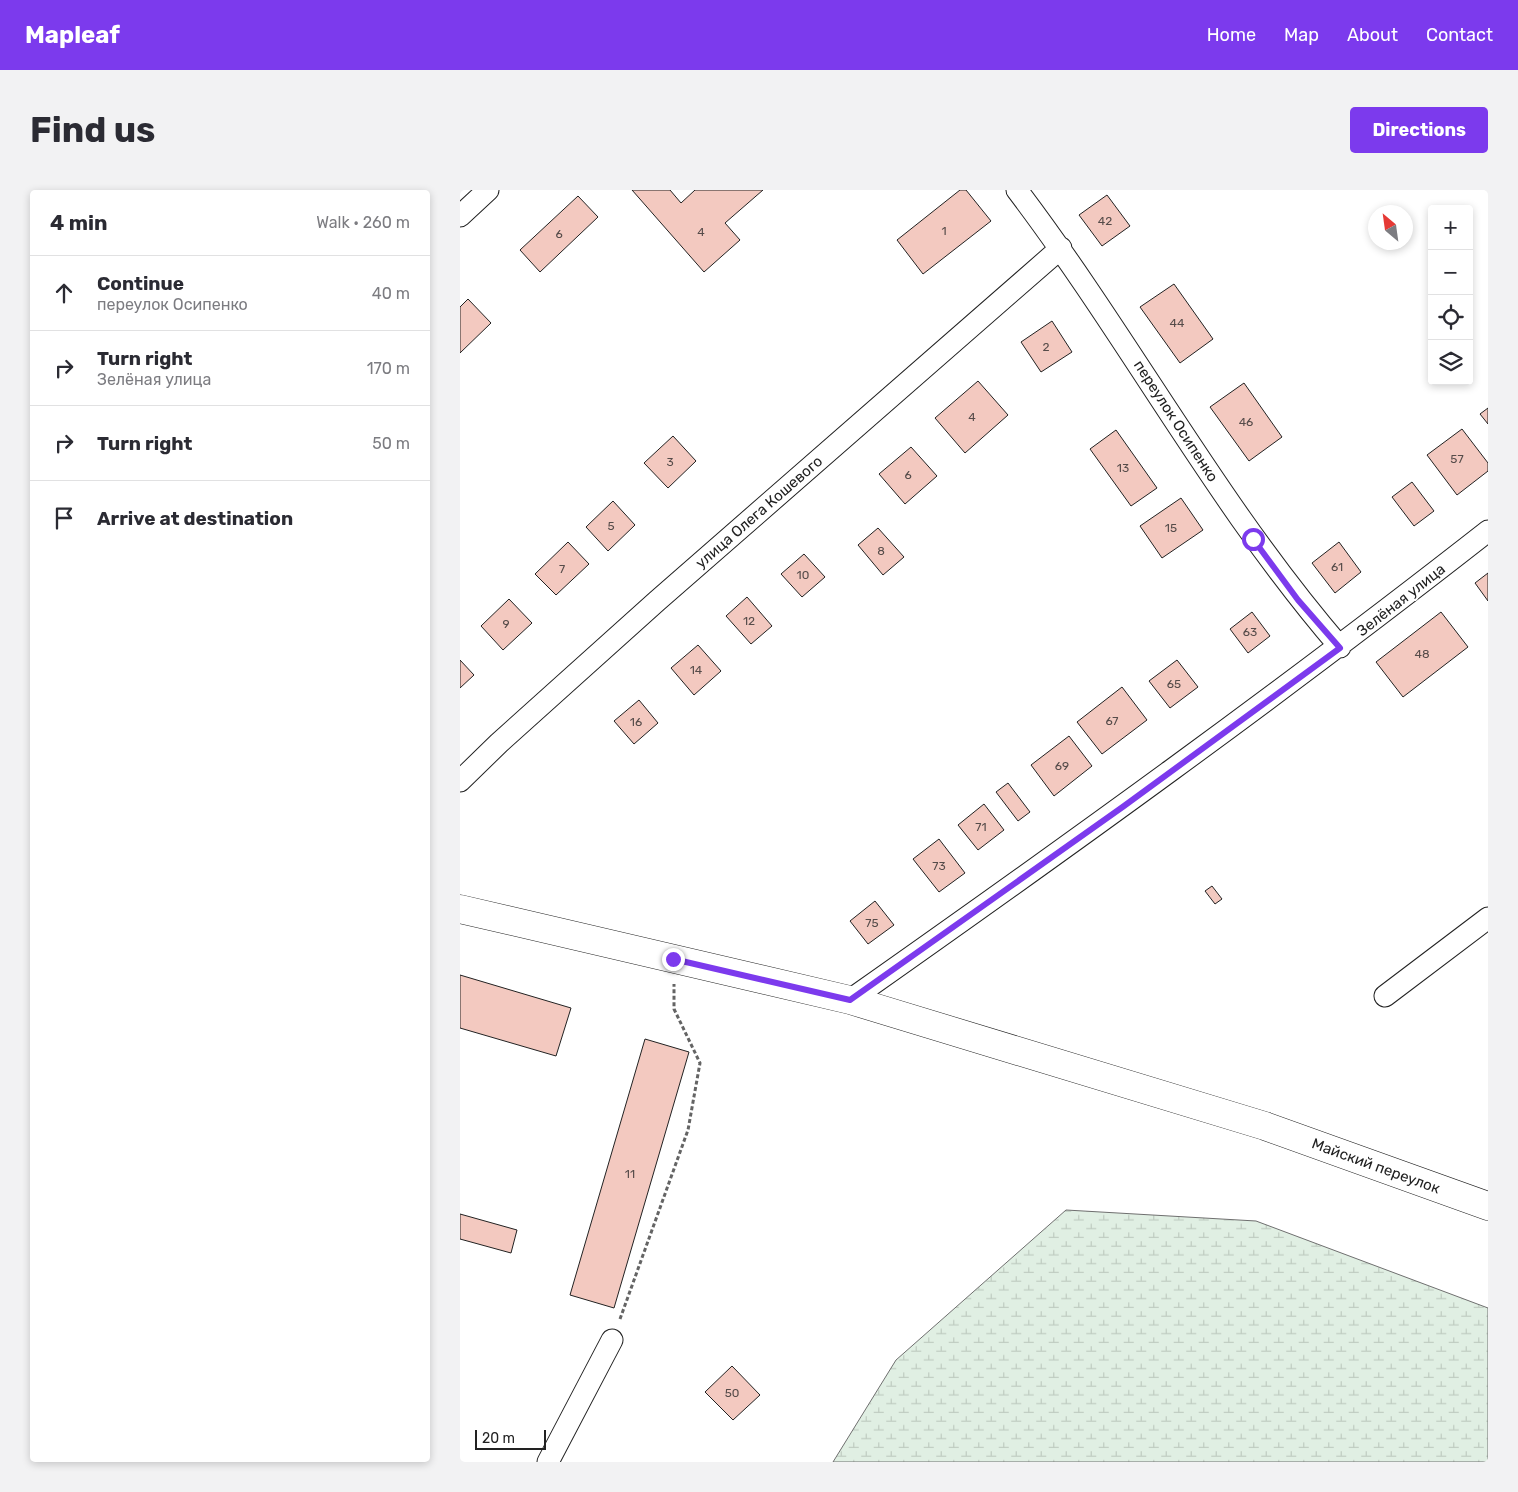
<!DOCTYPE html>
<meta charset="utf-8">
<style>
:root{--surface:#fff;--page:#f2f2f3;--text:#2b2b33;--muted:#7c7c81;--line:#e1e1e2;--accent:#7c3aed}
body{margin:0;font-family:Rubik,sans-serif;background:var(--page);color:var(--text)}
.controls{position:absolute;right:15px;top:15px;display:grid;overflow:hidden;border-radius:5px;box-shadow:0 2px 8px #0003}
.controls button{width:45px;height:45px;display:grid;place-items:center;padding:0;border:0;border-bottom:1px solid var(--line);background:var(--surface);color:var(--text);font:25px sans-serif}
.compass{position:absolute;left:908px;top:15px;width:45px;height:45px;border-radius:50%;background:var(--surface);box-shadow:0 2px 8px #0003;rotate:331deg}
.scale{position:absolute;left:15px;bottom:12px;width:71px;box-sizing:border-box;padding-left:5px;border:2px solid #222;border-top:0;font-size:14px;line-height:18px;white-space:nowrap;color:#222;-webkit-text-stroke:4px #fff;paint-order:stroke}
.stop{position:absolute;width:15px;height:15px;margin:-11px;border:4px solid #7c3aed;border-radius:50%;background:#fff}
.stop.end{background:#7c3aed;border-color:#fff;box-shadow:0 1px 5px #0008}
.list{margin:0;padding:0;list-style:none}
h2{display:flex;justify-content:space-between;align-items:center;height:65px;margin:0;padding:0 20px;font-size:21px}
h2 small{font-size:16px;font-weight:400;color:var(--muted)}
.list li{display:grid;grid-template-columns:32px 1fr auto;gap:15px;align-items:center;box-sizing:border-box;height:75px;padding:0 20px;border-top:1px solid var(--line)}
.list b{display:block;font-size:19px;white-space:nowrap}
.list p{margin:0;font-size:16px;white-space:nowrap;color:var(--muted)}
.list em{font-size:16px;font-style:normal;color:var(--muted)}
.icon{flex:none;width:28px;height:28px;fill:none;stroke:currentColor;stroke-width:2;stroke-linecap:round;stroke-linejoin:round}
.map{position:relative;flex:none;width:1028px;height:1272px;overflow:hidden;border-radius:5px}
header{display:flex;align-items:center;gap:30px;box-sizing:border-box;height:70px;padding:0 25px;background:var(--accent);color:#fff}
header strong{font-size:24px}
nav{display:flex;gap:28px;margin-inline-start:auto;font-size:18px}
.intro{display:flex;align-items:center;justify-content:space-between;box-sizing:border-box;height:120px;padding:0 30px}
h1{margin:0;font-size:35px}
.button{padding:12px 22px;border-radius:5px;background:var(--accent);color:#fff;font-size:18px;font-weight:700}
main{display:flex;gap:30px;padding:0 30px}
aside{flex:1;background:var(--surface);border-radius:5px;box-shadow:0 2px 8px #0003}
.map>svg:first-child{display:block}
</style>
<header>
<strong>Mapleaf</strong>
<nav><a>Home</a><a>Map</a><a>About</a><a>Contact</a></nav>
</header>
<div class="intro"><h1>Find us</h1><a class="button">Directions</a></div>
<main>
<aside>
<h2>4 min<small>Walk · 260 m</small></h2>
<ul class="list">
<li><svg class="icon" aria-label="ahead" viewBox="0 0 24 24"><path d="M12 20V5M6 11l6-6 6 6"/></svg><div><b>Continue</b><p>переулок Осипенко</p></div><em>40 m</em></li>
<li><svg class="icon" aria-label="right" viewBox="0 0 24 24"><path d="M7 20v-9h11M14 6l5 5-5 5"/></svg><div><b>Turn right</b><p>Зелёная улица</p></div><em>170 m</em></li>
<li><svg class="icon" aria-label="right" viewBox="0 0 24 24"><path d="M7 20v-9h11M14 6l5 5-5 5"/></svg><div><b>Turn right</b></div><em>50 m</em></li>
<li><svg class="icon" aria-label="arrive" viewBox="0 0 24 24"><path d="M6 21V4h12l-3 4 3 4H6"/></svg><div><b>Arrive at destination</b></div></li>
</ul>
</aside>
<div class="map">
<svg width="1028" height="1272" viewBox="0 0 1028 1272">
<defs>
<pattern id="wetland-marsh" width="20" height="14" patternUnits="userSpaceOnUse" patternTransform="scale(1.25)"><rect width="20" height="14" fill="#e0efe3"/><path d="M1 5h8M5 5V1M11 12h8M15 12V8" fill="none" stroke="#c0cdc2"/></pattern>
</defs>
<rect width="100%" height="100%" fill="#fff"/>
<path fill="url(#wetland-marsh)" stroke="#6f6f6f" d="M606,1020l190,11 232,87v154h-655l63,-102z"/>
<path fill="#f3c9c0" stroke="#222" d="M172,0h38l11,13 14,-13h68l-38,33 15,17 -36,32z
M500,0h6l25,31 -68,53 -26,-34z
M647,5l23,31 -28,20 -23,-31z
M118,6l20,21 -58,55 -20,-22z
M714,94l39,55 -33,24 -40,-56z
M8,109l23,24 -31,30v-46z
M592,131l20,31 -31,20 -20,-30z
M518,191l30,34 -43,38 -30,-35z
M784,193l38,54 -33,24 -39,-54z
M1028,218v16l-8,-10z
M1002,239l26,34v8l-31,24 -30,-40z
M656,240l41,58 -26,18 -41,-57z
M213,246l23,25 -28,27 -24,-25z
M451,257l26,29 -32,28 -26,-30z
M952,292l22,29 -20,15 -22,-29z
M721,308l22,32 -41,28 -22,-32z
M153,311l22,24 -27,26 -22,-24z
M418,338l26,29 -21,18 -25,-30z
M108,352l21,22 -33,31 -21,-21z
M879,352l22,30 -26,21 -23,-30z
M344,364l21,23 -23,20 -21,-23z
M1028,383v28l-13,-18z
M287,407l25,29 -21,18 -25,-28z
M49,409l23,24 -29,27 -22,-24z
M792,422l18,24 -22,17 -18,-24z
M981,422l27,35 -65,50 -27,-35z
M238,455l23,26 -27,24 -23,-27z
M0,470l14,15 -14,13z
M717,470l21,27 -28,21 -21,-27z
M662,497l25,33 -45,34 -25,-32z
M179,510l19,23 -24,21 -20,-23z
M609,546l23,30 -38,30 -23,-31z
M548,593l22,29 -12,9 -22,-29z
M524,614l20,26 -26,20 -20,-25z
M479,649l26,34 -26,19 -26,-33z
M752,696l10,13 -7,5 -10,-13z
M415,711l19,24 -26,19 -18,-23z
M0,785l111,33 -15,48 -96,-28z
M185,849l44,13 -75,256 -44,-13z
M0,1024l57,16 -6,23 -51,-14z
M272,1176l28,29 -27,25 -28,-28z"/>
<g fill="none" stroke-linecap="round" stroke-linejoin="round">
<g stroke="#222" stroke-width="23">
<path id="street" d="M557,0c113,149 201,316 323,457
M0,26l28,-26
M0,591l39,-38 158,-142 404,-353
M925,806l103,-78
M390,810c216,-152 430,-306 638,-469
M88,1272l64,-122"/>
</g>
<g stroke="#222" stroke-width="29">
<path id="secondary" d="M0,719l390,91 415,126 223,80"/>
</g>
<path stroke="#646464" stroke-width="3" stroke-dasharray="4 2.5" stroke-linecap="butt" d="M160,1129l68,-189 12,-67 -26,-54v-25"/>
<use href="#street" stroke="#fff" stroke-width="21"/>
<use href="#secondary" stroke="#fff" stroke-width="28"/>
</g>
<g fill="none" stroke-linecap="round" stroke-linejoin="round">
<path stroke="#7c3aed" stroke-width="6" d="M213,769l177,41 274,-194 216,-158 -42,-48 -45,-61"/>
</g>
<g text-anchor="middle" stroke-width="4" stroke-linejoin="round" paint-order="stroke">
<g font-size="12" fill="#564c4a">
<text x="645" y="35">42</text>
<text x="484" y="45">1</text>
<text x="241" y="46">4</text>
<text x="99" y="48">6</text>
<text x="717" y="137">44</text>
<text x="586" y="161">2</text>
<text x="512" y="231">4</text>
<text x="786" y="236">46</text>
<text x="997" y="273">57</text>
<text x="210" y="276">3</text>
<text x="663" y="282">13</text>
<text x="448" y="289">6</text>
<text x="151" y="340">5</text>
<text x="711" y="342">15</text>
<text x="421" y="365">8</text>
<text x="877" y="381">61</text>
<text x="102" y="383">7</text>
<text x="343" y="389">10</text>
<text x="289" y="435">12</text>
<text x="46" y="438">9</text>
<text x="790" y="446">63</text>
<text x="962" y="468">48</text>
<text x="236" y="484">14</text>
<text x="714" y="498">65</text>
<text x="652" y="535">67</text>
<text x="176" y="536">16</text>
<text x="602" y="580">69</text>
<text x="521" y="641">71</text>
<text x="479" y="680">73</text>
<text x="412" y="737">75</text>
<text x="170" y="988">11</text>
<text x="272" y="1207">50</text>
</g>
<g font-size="15" fill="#222" stroke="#fff">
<text transform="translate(716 231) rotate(57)" y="5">переулок Осипенко</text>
<text transform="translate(299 322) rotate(-41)" y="5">улица Олега Кошевого</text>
<text transform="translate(941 410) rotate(-38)" y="5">Зелёная улица</text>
<text transform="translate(916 976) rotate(20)" y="5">Майский переулок</text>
</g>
</g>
</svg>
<div class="controls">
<button>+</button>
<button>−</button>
<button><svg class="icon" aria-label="locate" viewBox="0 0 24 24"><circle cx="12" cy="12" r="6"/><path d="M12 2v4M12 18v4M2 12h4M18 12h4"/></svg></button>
<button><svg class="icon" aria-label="layers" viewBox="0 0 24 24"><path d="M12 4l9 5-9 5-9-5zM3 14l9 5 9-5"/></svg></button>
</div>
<svg class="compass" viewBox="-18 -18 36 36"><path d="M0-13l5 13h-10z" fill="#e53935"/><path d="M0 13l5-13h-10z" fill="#7c7c81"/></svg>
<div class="scale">20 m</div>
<div class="stop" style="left:793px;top:349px"></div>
<div class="stop end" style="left:213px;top:769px"></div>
</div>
</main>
